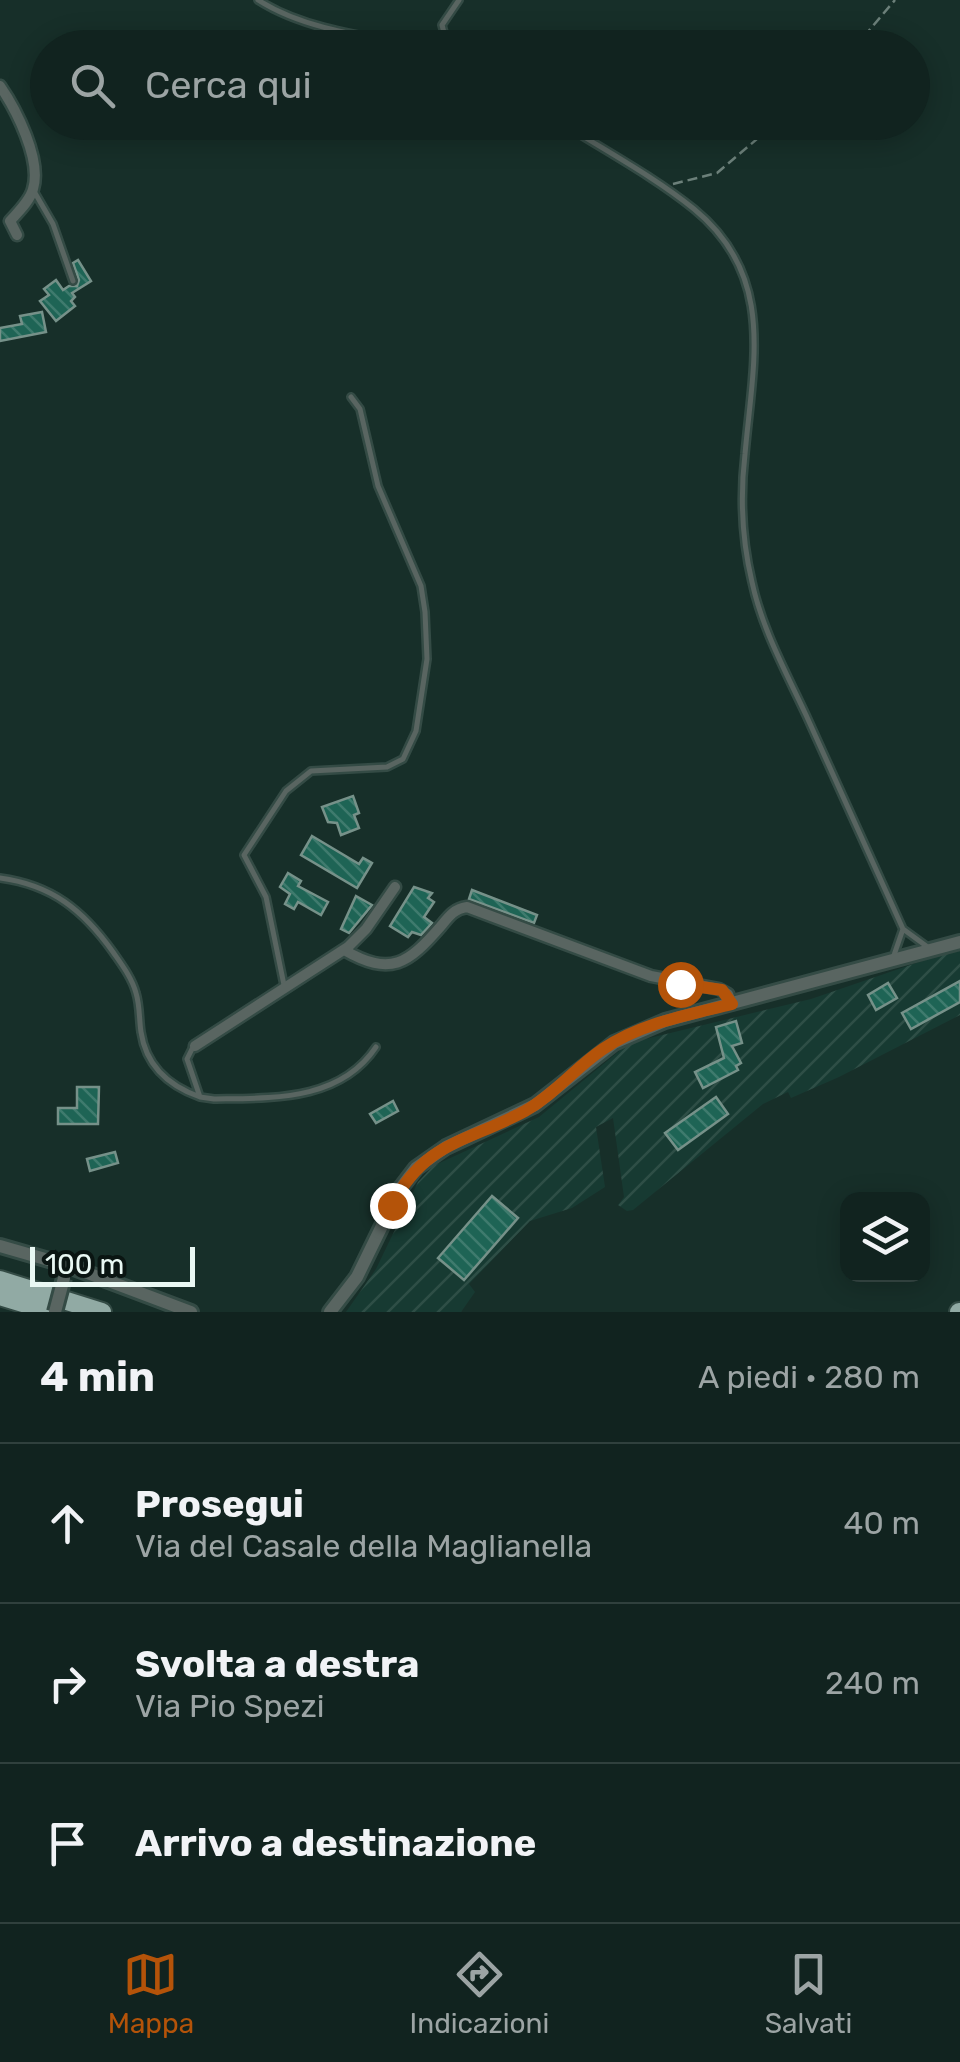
<!DOCTYPE html>
<html lang="it">
<meta charset="utf-8">
<style>
:root{--surface:#11231f;--page:#1a2b28;--text:#f1f3f6;--muted:#9ca4a4;--line:#30403d;--accent:#b45309}
body{margin:0;font-family:Rubik,sans-serif;background:var(--page);color:var(--text)}
.controls{position:absolute;right:30px;bottom:30px;display:grid;overflow:hidden;border-radius:20px;box-shadow:0 5px 25px #0003}
.controls button{width:90px;height:90px;display:grid;place-items:center;padding:0;border:0;border-bottom:2px solid var(--line);background:var(--surface);color:var(--text);font:50px sans-serif}
.scale{position:absolute;left:30px;bottom:25px;width:165px;box-sizing:border-box;padding-left:10px;border:5px solid #e9f8f3;border-top:0;font-size:28px;line-height:35px;white-space:nowrap;color:#e9f8f3;-webkit-text-stroke:8px #0a1512;paint-order:stroke}
.stop{position:absolute;width:30px;height:30px;margin:-22px;border:8px solid #b45309;border-radius:50%;background:#fff}
.stop.end{background:#b45309;border-color:#fff;box-shadow:0 2px 10px #0008}
.list{margin:0;padding:0;list-style:none}
h2{display:flex;justify-content:space-between;align-items:center;height:130px;margin:0;padding:0 40px;font-size:42px}
h2 small{font-size:32px;font-weight:400;color:var(--muted)}
.list li{display:grid;grid-template-columns:65px 1fr auto;gap:30px;align-items:center;box-sizing:border-box;height:160px;padding:0 40px;border-top:2px solid var(--line)}
.list b{display:block;font-size:38px;white-space:nowrap}
.list p{margin:0;font-size:32px;white-space:nowrap;color:var(--muted)}
.list em{font-size:32px;font-style:normal;color:var(--muted)}
.icon{flex:none;width:55px;height:55px;fill:none;stroke:currentColor;stroke-width:2;stroke-linecap:round;stroke-linejoin:round}
.map{position:relative;flex:none;width:960px;height:1312px;overflow:hidden}
.search{position:absolute;background:var(--surface);box-shadow:0 5px 25px #0003;left:30px;right:30px;top:30px;height:110px;display:flex;align-items:center;gap:25px;box-sizing:border-box;padding:0 35px;border-radius:55px;color:var(--muted);font-size:38px}
.sheet{height:610px;background:var(--surface)}
nav{display:flex;justify-content:space-around;align-items:center;box-sizing:border-box;height:140px;border-top:2px solid var(--line);background:var(--surface);font-size:28px;color:var(--muted)}
nav a{display:grid;justify-items:center;gap:5px}
nav .on{color:var(--accent)}
.map>svg:first-child{display:block}
</style>
<div class="map">
<svg width="960" height="1312" viewBox="0 0 960 1312">
<defs>
<pattern id="industrial-furrows" width="10" height="10" patternUnits="userSpaceOnUse" patternTransform="scale(2.5)"><rect width="10" height="10" fill="#173a32"/><path d="M-1 1l2-2M0 10L10 0M9 11l2-2" fill="none" stroke="#2e4e46"/></pattern>
<pattern id="building-back-hatch" width="6" height="6" patternUnits="userSpaceOnUse" patternTransform="scale(2.5)"><rect width="6" height="6" fill="#1e6455"/><path d="M-1 5l2 2M0 0l6 6M5-1l2 2" fill="none" stroke="#3f7b6e"/></pattern>
</defs>
<rect width="100%" height="100%" fill="#172f29"/>
<path fill="url(#industrial-furrows)" d="M960,948v67l-121,62 -48,21 -3,-6 -25,12 -130,106 -6,1 -9,-6 6,-8 -11,-79 -17,9 9,60 -33,21 -42,13 -61,63 6,8 -14,20h-115l30,-43 42,-87 15,-16 106,-49 90,-74 182,-44z"/>
<path fill="url(#building-back-hatch)" stroke="#769189" stroke-width="2.5" d="M78,260l13,21 -19,12 3,4 -4,4 4,5 -19,15 -16,-20 9,-6 -5,-6 12,-9 7,10 6,-4h8l2,-6 -6,-17z
M42,312l4,20 -46,9v-13l22,-4 -2,-8z
M353,796l6,17 -5,2 5,13 -18,7 -4,-12 -9,-1 -6,-15z
M312,836l47,28 4,-6 9,5 -15,25 -56,-33z
M288,873l13,8 -3,5 30,16 -7,13 -23,-13 -4,7 -9,-5 5,-10 -10,-7z
M414,887l18,6 -4,5 6,4 -10,15 8,6 -11,12 -9,-3 -4,5 -18,-11z
M472,890l65,25 -3,8 -65,-24z
M356,896l16,9 -23,28 -8,-4z
M960,981v21l-49,27 -9,-16z
M888,983l9,15 -21,12 -8,-15z
M736,1021l6,22 -10,3 9,17 -5,3 2,4 -35,18 -8,-16 29,-14 -8,-31z
M77,1087h22l-1,37h-40v-16h19z
M716,1097l12,17 -50,36 -13,-17z
M393,1101l5,10 -22,12 -6,-9z
M115,1152l3,11 -28,8 -3,-12z
M492,1196l26,22 -54,62 -26,-22z"/>
<g fill="none" stroke-linecap="round" stroke-linejoin="round">
<g stroke="#344b45" stroke-width="10">
<path id="service" d="M258,0c50,32 117,37 174,48
M448,48l-6,-23 17,-25
M560,122c44,28 93,54 134,87 82,67 59,153 51,245 -5,43 -3,86 7,128 10,47 34,90 54,133 32,71 65,142 97,214
M35,193l18,31 20,57
M0,878c52,7 83,32 113,74 9,13 19,26 23,41 4,13 3,26 5,39 5,34 28,54 59,65
M893,958l10,-29 26,19
M284,985l-18,-88 -22,-42 42,-64 25,-20 76,-4 16,-8 13,-28 11,-72 -2,-47 -4,-26 -43,-100 -18,-77 -9,-12
M193,1047l-6,12 13,38 14,2c59,-1 126,2 162,-52"/>
</g>
<g stroke="#344b45" stroke-width="15">
<path id="minor" d="M0,86c16,23 42,74 33,103 -3,12 -15,23 -23,32l7,14
M344,950c47,27 64,14 97,-24 8,-10 13,-17 26,-19l184,69 68,13 9,5 4,10
M195,1046l153,-99 18,-18 29,-42"/>
</g>
<g stroke="#344b45" stroke-width="18">
<path id="tertiary" d="M0,1246l66,19 125,47
M330,1312l27,-35 43,-88 16,-21 30,-21 89,-42 79,-62 51,-22 295,-79"/>
</g>
<g stroke="#344b45" stroke-width="22">
<path id="trunk" d="M0,1280l102,32
M0,1296l52,16
M959,1312h1"/>
</g>
<path stroke="#6c807a" stroke-width="2.5" stroke-dasharray="10 5" stroke-linecap="butt" d="M854,48l41,-48
M673,184l44,-11 60,-51"/>
<use href="#service" stroke="#596561" stroke-width="5"/>
<use href="#minor" stroke="#596561" stroke-width="10"/>
<use href="#tertiary" stroke="#596561" stroke-width="12"/>
<use href="#trunk" stroke="#91aaa4" stroke-width="18"/>
<g stroke="#344b45" stroke-width="18" stroke-linecap="butt">
<path id="tertiary-bridge" d="M55,1312l9,-34"/>
</g>
<use href="#tertiary-bridge" stroke="#596561" stroke-width="12"/>
</g>
<g fill="none" stroke-linecap="round" stroke-linejoin="round">
<path stroke="#b45309" stroke-width="12" d="M392,1205c33,-64 76,-63 133,-94 30,-17 50,-43 78,-62 38,-26 85,-34 129,-45l-10,-14 -42,-6"/>
</g>
</svg>
<div class="controls">
<button><svg class="icon" aria-label="layers" viewBox="0 0 24 24"><path d="M12 4l9 5-9 5-9-5zM3 14l9 5 9-5"/></svg></button>
</div>
<div class="scale">100 m</div>
<div class="stop" style="left:680px;top:984px"></div>
<div class="stop end" style="left:392px;top:1205px"></div>
<div class="search"><svg class="icon" aria-label="search" viewBox="0 0 24 24"><circle cx="10" cy="10" r="6"/><path d="M15 15l6 6"/></svg>Cerca qui</div>
</div>
<section class="sheet">
<h2>4 min<small>A piedi · 280 m</small></h2>
<ul class="list">
<li><svg class="icon" aria-label="ahead" viewBox="0 0 24 24"><path d="M12 20V5M6 11l6-6 6 6"/></svg><div><b>Prosegui</b><p>Via del Casale della Maglianella</p></div><em>40 m</em></li>
<li><svg class="icon" aria-label="right" viewBox="0 0 24 24"><path d="M7 20v-9h11M14 6l5 5-5 5"/></svg><div><b>Svolta a destra</b><p>Via Pio Spezi</p></div><em>240 m</em></li>
<li><svg class="icon" aria-label="arrive" viewBox="0 0 24 24"><path d="M6 21V4h12l-3 4 3 4H6"/></svg><div><b>Arrivo a destinazione</b></div></li>
</ul>
</section>
<nav>
<a class="on"><svg class="icon" aria-label="map" viewBox="0 0 24 24"><path d="M3 6l6-2 6 2 6-2v14l-6 2-6-2-6 2zM9 4v14M15 6v14"/></svg>Mappa</a>
<a><svg class="icon" aria-label="directions" viewBox="0 0 24 24"><path d="M12 3l9 9-9 9-9-9zM9 14v-3h6M13 9l2 2-2 2"/></svg>Indicazioni</a>
<a><svg class="icon" aria-label="saved" viewBox="0 0 24 24"><path d="M7 4h10v16l-5-4-5 4z"/></svg>Salvati</a>
</nav>
